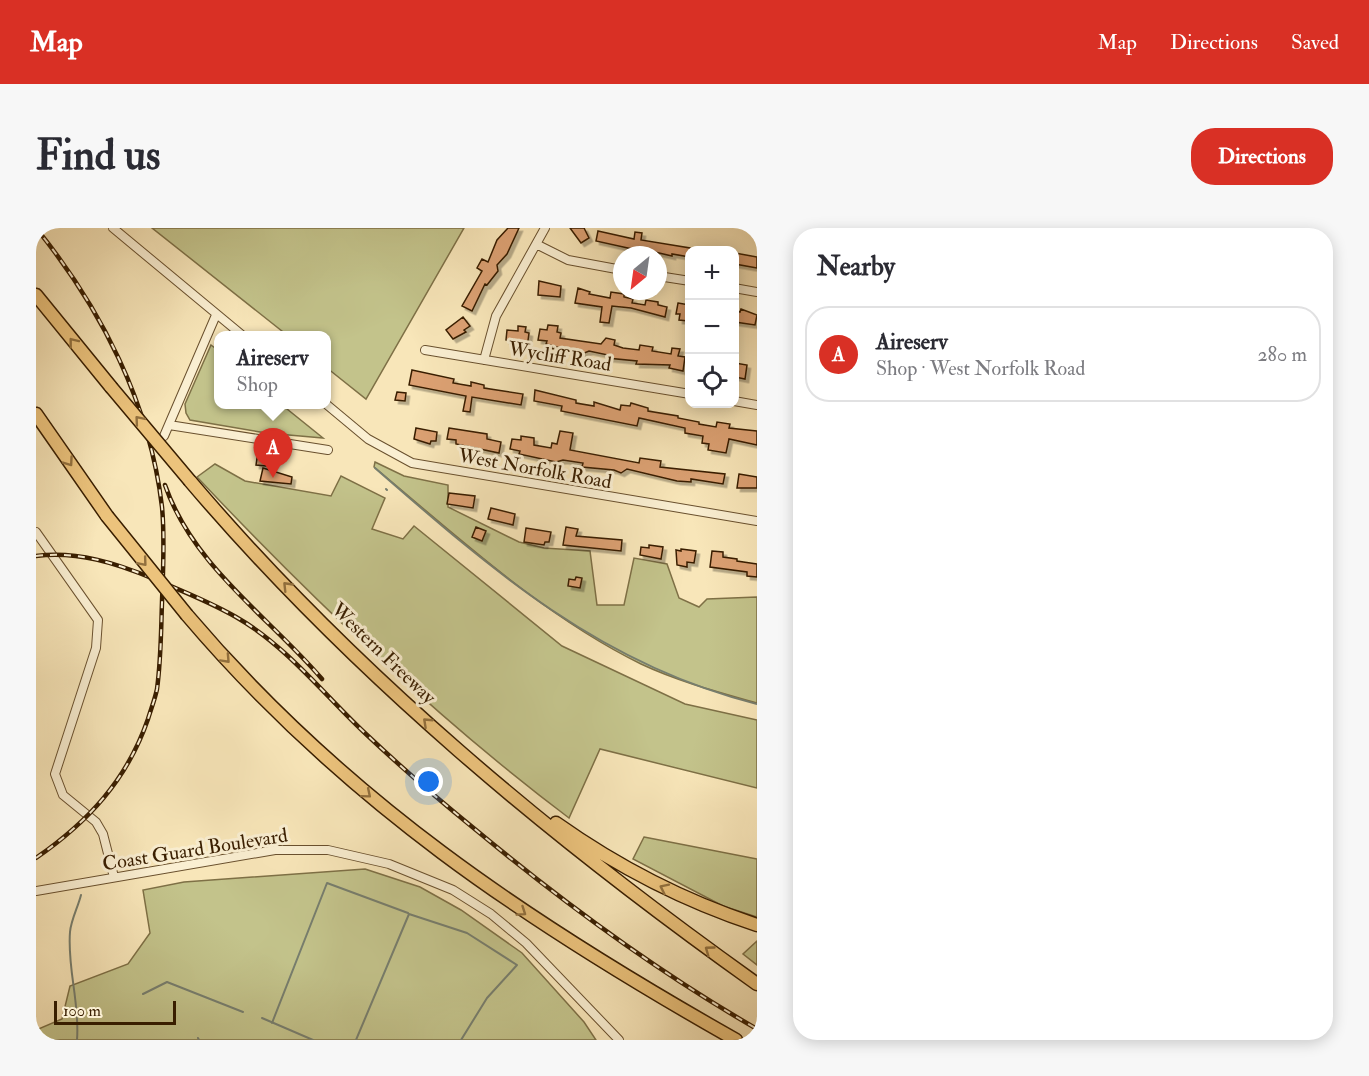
<!DOCTYPE html>
<meta charset="utf-8">
<style>
:root{--surface:#fff;--page:#f7f7f7;--text:#2b2b33;--muted:#7c7c81;--line:#e1e1e2;--accent:#d93025}
body{margin:0;font-family:"IM FELL Double Pica",serif;background:var(--page);color:var(--text)}
.controls{position:absolute;right:18px;top:18px;display:grid;overflow:hidden;border-radius:12px;box-shadow:0 3px 15px #0003}
.controls button{width:54px;height:54px;display:grid;place-items:center;padding:0;border:0;border-bottom:2px solid var(--line);background:var(--surface);color:var(--text);font:30px sans-serif}
.compass{position:absolute;left:577px;top:18px;width:54px;height:54px;border-radius:50%;background:var(--surface);box-shadow:0 3px 15px #0003;rotate:209deg}
.scale{position:absolute;left:18px;bottom:15px;width:122px;box-sizing:border-box;padding-left:6px;border:3px solid #391e00;border-top:0;font-size:16px;line-height:21px;white-space:nowrap;color:#391e00;-webkit-text-stroke:4px #faefd2;paint-order:stroke}
.you{position:absolute;left:393px;top:554px;width:21px;height:21px;margin:-15px;border:4px solid #fff;border-radius:50%;background:#1a73e8;box-shadow:0 0 0 9px #1a73e833}
.badge{display:grid;place-items:center;width:39px;height:39px;border-radius:50%;background:var(--accent);color:#fff;font-size:20px;font-weight:700}
.pin{position:absolute;translate:-50% -50px;filter:drop-shadow(0 2px 3px #0008)}
.pin::after{content:'';position:absolute;top:32px;width:21px;height:18px;background:inherit;clip-path:polygon(0 0,100% 0,50% 100%)}
.popup{position:absolute;left:178px;top:103px;width:117px;height:78px;box-sizing:border-box;display:grid;place-content:center;border-radius:12px;background:var(--surface);filter:drop-shadow(0 2px 4px #0005);font-size:20px;white-space:nowrap;color:var(--muted)}
.popup b{font-size:22px;color:var(--text)}
.popup::after{content:'';position:absolute;left:50%;top:100%;margin-left:-12px;border:12px solid transparent;border-top-color:var(--surface)}
.list{margin:0;padding:0;list-style:none}
h2{display:flex;justify-content:space-between;align-items:center;height:78px;margin:0;padding:0 24px;font-size:26px}
h2 small{font-size:20px;font-weight:400;color:var(--muted)}
.list li{display:grid;grid-template-columns:39px 1fr auto;gap:18px;align-items:center;box-sizing:border-box;height:96px;margin:0 12px 12px;padding:0 12px;border:2px solid var(--line);border-radius:24px}
.list b{display:block;font-size:22px;white-space:nowrap}
.list p{margin:0;font-size:20px;white-space:nowrap;color:var(--muted)}
.list em{font-size:20px;font-style:normal;color:var(--muted)}
.icon{flex:none;width:33px;height:33px;fill:none;stroke:currentColor;stroke-width:2;stroke-linecap:round;stroke-linejoin:round}
.map{position:relative;flex:none;width:721px;height:812px;overflow:hidden;border-radius:24px}
header{display:flex;align-items:center;gap:36px;box-sizing:border-box;height:84px;padding:0 30px;background:var(--accent);color:#fff}
header strong{font-size:28px}
nav{display:flex;gap:33px;margin-inline-start:auto;font-size:21px}
.intro{display:flex;align-items:center;justify-content:space-between;box-sizing:border-box;height:144px;padding:0 36px}
h1{margin:0;font-size:42px}
.button{padding:15px 27px;border-radius:24px;background:var(--accent);color:#fff;font-size:21px;font-weight:700}
main{display:flex;gap:36px;padding:0 36px}
aside{flex:1;background:var(--surface);border-radius:24px;box-shadow:0 3px 15px #0003}
.map>svg:first-child{display:block}
</style>
<header>
<strong>Map</strong>
<nav><a>Map</a><a>Directions</a><a>Saved</a></nav>
</header>
<div class="intro"><h1>Find us</h1><a class="button">Directions</a></div>
<main>
<div class="map">
<svg width="721" height="812" viewBox="0 0 721 812">
<defs>
<filter id="shadow"><feDropShadow dx="3.5" dy="3.5" stdDeviation="0" flood-color="#0004"/></filter>
</defs>
<rect width="100%" height="100%" fill="#f8e6b9"/>
<filter id="stains"><feTurbulence type="fractalNoise" baseFrequency=".00333" numOctaves="4"/><feColorMatrix values="0 0 0 0 .2 0 0 0 0 .09 0 0 0 0 .02 0 0 0 .5 -.17"/></filter>
<radialGradient id="worn" r=".72"><stop offset=".6" stop-color="#630" stop-opacity="0"/><stop offset="1" stop-color="#630" stop-opacity=".3"/></radialGradient>
<path fill="#c3c38b" stroke="#7e7046" stroke-width="1.5" d="M116,0h312l-98,171 -39,-31v-33h-40z
M175,117l8,6v53l63,1 41,33 -57,-5 -76,-13 -4,-7 -1,-9z
M339,234l29,14 44,9v22l71,35 25,6 46,3 7,54h27l10,-47 33,6 12,34 20,9 8,-8 50,-2v106c-39,-11 -80,-22 -116,-39 -98,-48 -184,-128 -267,-197z
M179,236l30,17 86,15 10,-20 44,22 -13,31 31,10 11,-13 148,120 123,58 72,16v68l-157,-39 -31,69c-134,-101 -257,-219 -372,-341z
M608,609l113,22v58l-34,-11 -90,-47z
M329,641l55,18 41,23 61,43 62,69 12,18h-560v-10l26,-11 8,-33 58,-22 22,-31 -7,-43 41,-8z
M721,713v24l-14,-11z"/>
<g fill="none" stroke-linecap="round" stroke-linejoin="round">
<path stroke="#777e6e" stroke-width="2" d="M339,240c118,103 226,197 382,236
M350,261l1,1
M107,766l24,-12 76,30
M226,790l51,22
M236,795l55,-140 81,30
M162,810l1,2
M41,812c3,-37 -10,-72 -7,-108 1,-12 8,-25 11,-37
M320,812l53,-126 58,19 50,32 -30,33 -26,42"/>
</g>
<path fill="#dca173" stroke="#391e00" stroke-width="1.5" filter="url(#shadow)" d="M472,0h11l-12,26 -10,11 1,6 -11,14 -2,-1 -13,27 -10,-5 20,-35 -5,-3 5,-9 6,3 9,-22z
M534,0h14l5,10 -8,5z
M562,3l36,8 1,-7 7,1 -1,7 49,8v9l-18,-3v2l-26,-6v2l-50,-11z
M699,25l22,4v11l-22,-4z
M503,53l22,5 -1,11 -22,-2z
M542,60l12,4 -1,2 21,4 1,-6 13,2v3l9,2 -1,4 13,2 1,-5 12,2v3l9,2 -2,10 -34,-9 -19,-2 -3,17 -9,-1 2,-15 -27,-4z
M642,75l12,2 -2,16 -9,-1 1,-6h-4z
M705,81l16,6 -2,10 -20,-3 1,-11 4,1z
M427,89l7,9 -6,4 2,2 -13,7 -7,-9z
M512,97l10,1 -1,6 4,1 -1,5 41,6 5,-6 9,2 -1,5 9,3 16,2 1,-5 13,2 -1,4 19,3 1,-6 8,1 -2,7 7,1 -2,14 -14,-3 1,-3 -34,-1 1,-3 -30,-3 1,-3 -19,-4 -7,3 -36,-10 1,-3 -9,-1 2,-11 7,1z
M482,98l8,1 -1,5 4,1 -2,15 -21,-8 1,-10 11,1z
M699,135l12,2 -2,14 -10,-2z
M376,142l42,9 -1,4 18,3v-4l13,3v3l39,6 -2,11 -49,-8 -2,15 -7,-1 3,-15 -57,-11z
M499,162l41,10v3l18,3v-4l26,8 1,-5 9,1 1,-3 17,5v3l30,5v2l21,4v2l17,3 1,-5 13,2 -1,4 28,3v14l-28,-6 -3,14 -18,-3 1,-6 -7,-1 1,-7 -18,-3v-5l-46,-10 -2,8 -76,-15 1,-5 -28,-5z
M361,164l9,1 -1,8 -10,-1z
M380,200l21,4 -1,9h-5l-1,3 -16,-5z
M413,200l38,6v5l14,3 -2,11 -43,-9v-4l-9,-1z
M524,203l13,2 -3,17 69,13 1,-5 21,3 -1,6 65,7 -2,10 -32,-5v3l-14,-1 -50,-12 -6,4 -7,-3 -32,-3 1,-4 -20,-3 -7,2 -37,-8 1,-3 -10,-2 2,-10 9,1v-4l13,2v7l17,3 1,-5 5,1z
M223,217l10,2 -3,19 -10,-1z
M227,240l29,9 -1,7 -31,-3z
M703,246l18,3v11h-20z
M413,265l26,3 -2,12 -26,-4z
M455,280l24,6 -2,11 -25,-6z
M440,299l10,4 -4,10 -10,-4z
M530,299l12,2 -2,7 46,4 -1,11 -58,-6z
M490,300l25,4 -2,10h-4l-1,3 -20,-3z
M613,317l14,2 -2,12 -21,-4 1,-8 8,1z
M645,321l15,2 -2,12 -7,-1v5l-10,-2 -1,-15 5,1z
M676,323l11,1v5l14,2v2l20,3v13l-10,-1v-4l-37,-5z
M540,349l6,1 -2,10 -12,-2 1,-7 6,1z"/>
<g fill="none" stroke-linecap="round" stroke-linejoin="round">
<g stroke="#69502e" stroke-width="10">
<path id="minor" d="M77,0l129,107
M500,16l32,16 54,10
M622,48l32,5
M698,60l23,4
M389,122l265,44
M448,132l12,-44 49,-88
M698,173l23,4
M290,176l42,35 44,24 345,58
M133,197l159,25
M128,208l52,-121
M0,304l62,88 -2,28 -41,126 8,21 33,27 7,12 11,43
M0,663l239,-41h53l61,14 64,26 38,24 35,29 93,97"/>
</g>
<g stroke="#391e00" stroke-width="15">
<path id="highway" d="M0,67l75,92
M0,186l71,102
M154,253c164,193 362,357 567,503
M151,387c157,185 340,307 549,425
M520,595c62,44 128,78 201,102"/>
</g>
<use href="#minor" stroke="#faefd2" stroke-width="8"/>
<use href="#highway" stroke="#ecc37c" stroke-width="12"/>
<g stroke="#391e00" stroke-width="4.5">
<path id="rail" d="M129,257c28,81 103,131 157,194
M0,328c42,-5 80,7 118,23 28,12 56,23 82,38 51,29 89,79 131,118 35,33 72,65 109,95 88,73 182,142 281,199
M0,630c52,-36 91,-78 112,-139 3,-10 7,-20 9,-30 4,-29 4,-58 5,-87 1,-32 3,-64 0,-95 -12,-103 -61,-199 -126,-279"/>
</g>
<use href="#rail" stroke="#faefd2" stroke-width="2" stroke-dasharray="7" stroke-linecap="butt"/>
<g stroke="#391e00" stroke-width="15" stroke-linecap="butt">
<path id="highway-bridge" d="M75,159l79,94
M71,288l80,99"/>
</g>
<use href="#highway-bridge" stroke="#ecc37c" stroke-width="12"/>
</g>
<defs><path id="oneway-chevron" d="M-2-3.5L2.5 0L-2 3.5" fill="none" stroke-width="1.6" stroke-linecap="round" stroke-linejoin="round" transform="scale(1.5)"/></defs>
<g stroke="#92703e">
<use href="#oneway-chevron" transform="translate(37 114) rotate(-128)"/>
<use href="#oneway-chevron" transform="translate(103 192) rotate(-130)"/>
<use href="#oneway-chevron" transform="translate(33 234) rotate(55)"/>
<use href="#oneway-chevron" transform="translate(107 334) rotate(50)"/>
<use href="#oneway-chevron" transform="translate(251 358) rotate(-134)"/>
<use href="#oneway-chevron" transform="translate(190 431) rotate(47)"/>
<use href="#oneway-chevron" transform="translate(391 494) rotate(-137)"/>
<use href="#oneway-chevron" transform="translate(331 566) rotate(40)"/>
<use href="#oneway-chevron" transform="translate(628 660) rotate(-154)"/>
<use href="#oneway-chevron" transform="translate(486 684) rotate(34)"/>
<use href="#oneway-chevron" transform="translate(673 722) rotate(-144)"/>
</g>
<g text-anchor="middle" stroke-width="6" stroke-linejoin="round" paint-order="stroke">
<g font-size="20" fill="#391e00" stroke="#faefd2">
<text transform="translate(524 128) rotate(9)" y="7">Wycliff Road</text>
<text transform="translate(499 240) rotate(10)" y="7">West Norfolk Road</text>
<text transform="translate(348 425) rotate(44)" y="7">Western Freeway</text>
<text transform="translate(159 621) rotate(-9)" y="7">Coast Guard Boulevard</text>
</g>
</g>
<rect width="100%" height="100%" filter="url(#stains)"/>
<rect width="100%" height="100%" fill="url(#worn)"/>
</svg>
<div class="controls">
<button>+</button>
<button>−</button>
<button><svg class="icon" aria-label="locate" viewBox="0 0 24 24"><circle cx="12" cy="12" r="6"/><path d="M12 2v4M12 18v4M2 12h4M18 12h4"/></svg></button>
</div>
<svg class="compass" viewBox="-18 -18 36 36"><path d="M0-13l5 13h-10z" fill="#e53935"/><path d="M0 13l5-13h-10z" fill="#7c7c81"/></svg>
<div class="scale">100 m</div>
<div class="you"></div>
<div class="pin badge" style="left:237px;top:250px">A</div>
<div class="popup"><b>Aireserv</b>Shop</div>
</div>
<aside>
<h2>Nearby<small></small></h2>
<ul class="list">
<li><span class="badge">A</span><div><b>Aireserv</b><p>Shop · West Norfolk Road</p></div><em>280 m</em></li>
</ul>
</aside>
</main>
